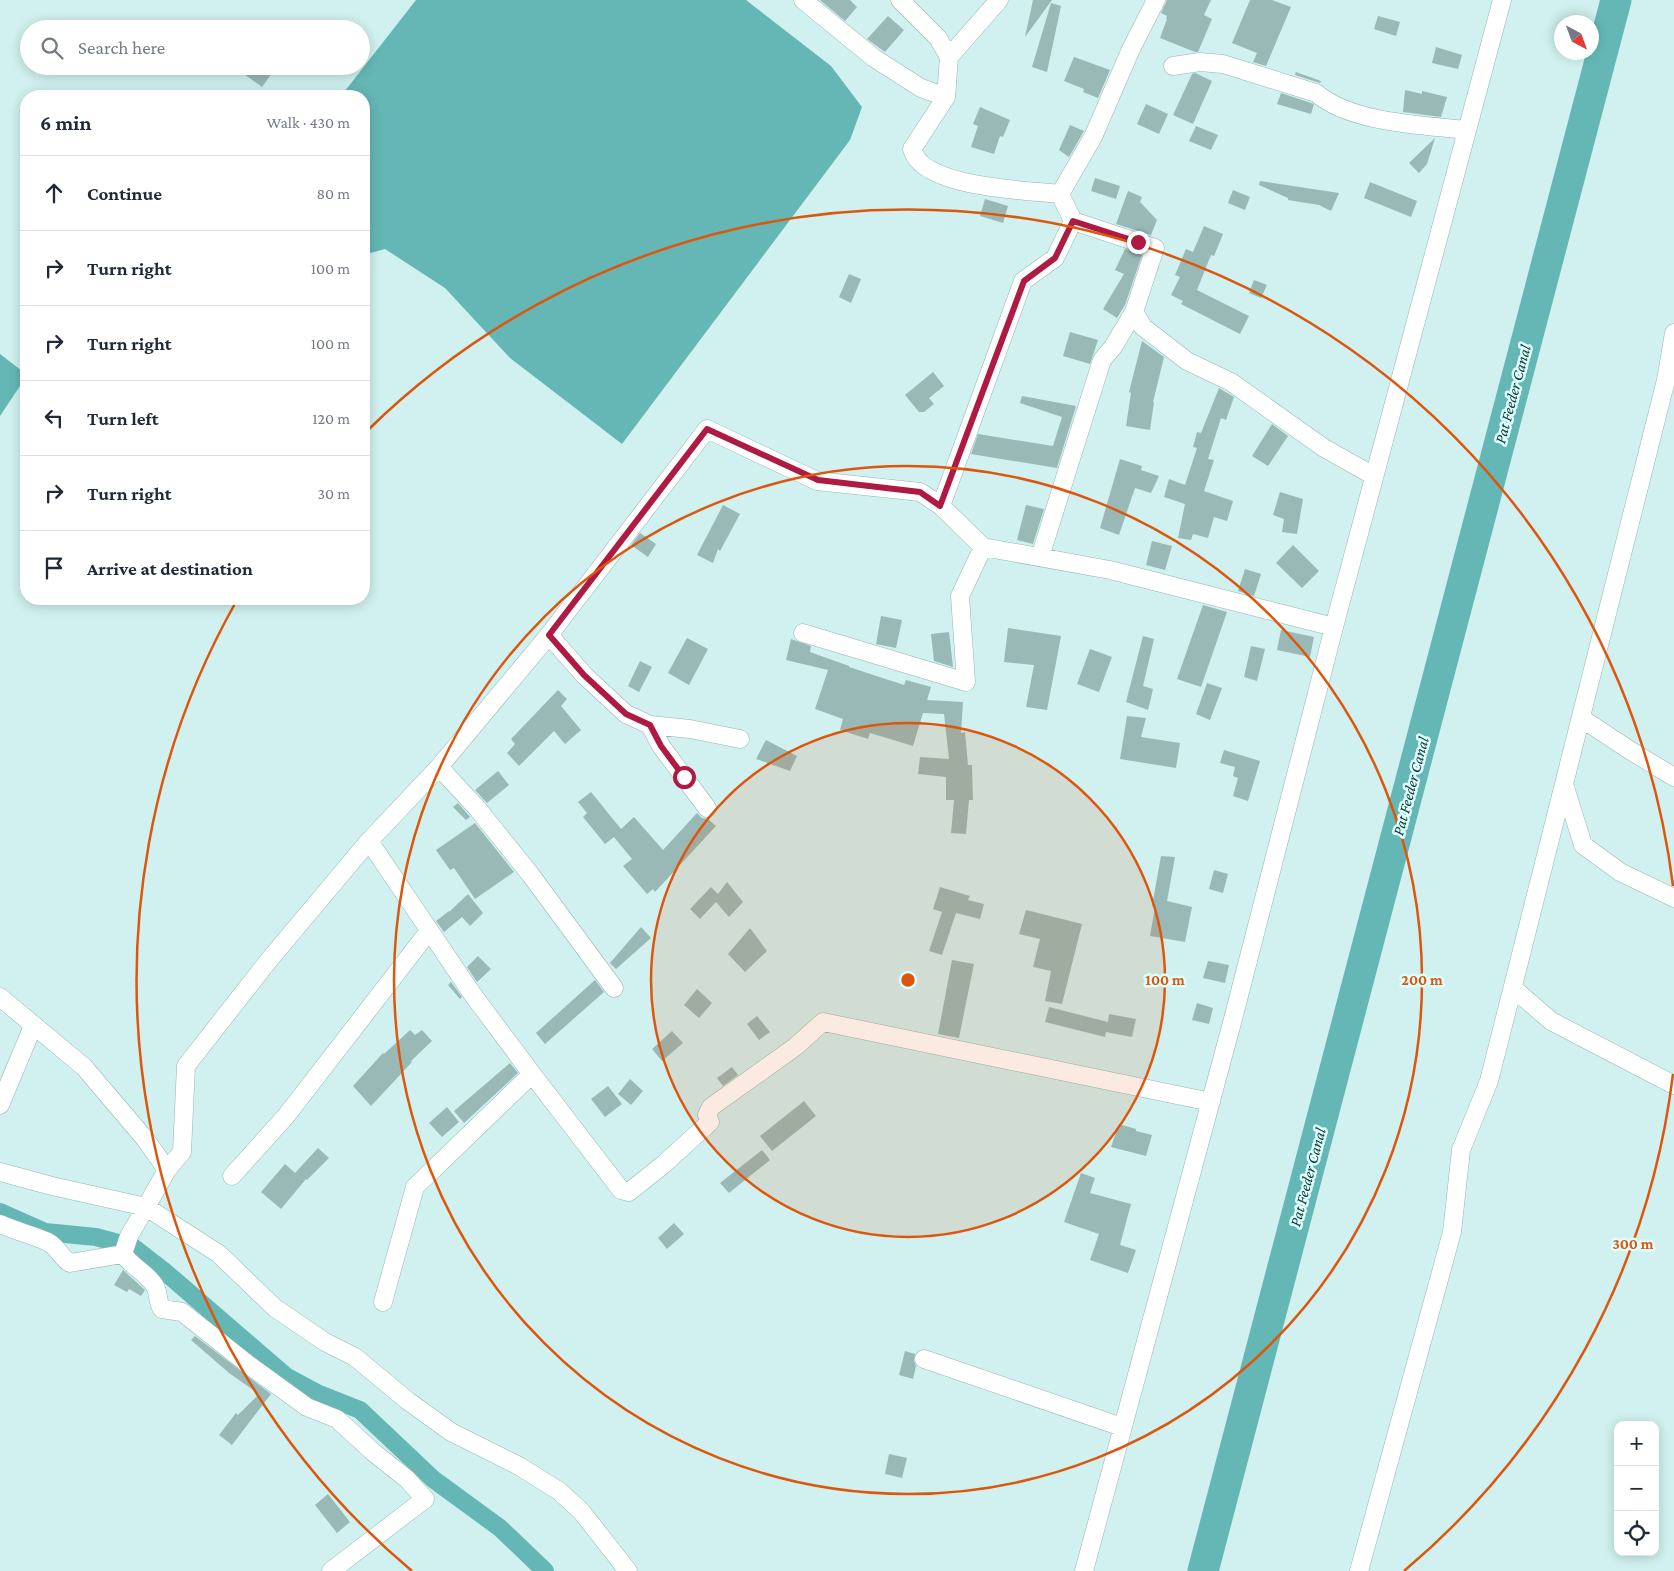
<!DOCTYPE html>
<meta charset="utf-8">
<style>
:root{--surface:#fff;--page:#f6f6f7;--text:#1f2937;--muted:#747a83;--line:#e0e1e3}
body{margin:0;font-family:"Crimson Pro",serif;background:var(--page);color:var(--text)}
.controls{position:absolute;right:15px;bottom:15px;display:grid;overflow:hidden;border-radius:10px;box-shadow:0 2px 12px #0003}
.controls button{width:45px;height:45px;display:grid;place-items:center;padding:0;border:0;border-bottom:1px solid var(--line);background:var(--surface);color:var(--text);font:25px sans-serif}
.compass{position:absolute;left:1554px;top:15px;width:45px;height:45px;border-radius:50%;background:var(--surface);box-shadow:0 2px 12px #0003;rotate:139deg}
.stop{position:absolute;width:15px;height:15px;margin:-11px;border:4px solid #ae1a42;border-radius:50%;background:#fff}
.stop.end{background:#ae1a42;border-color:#fff;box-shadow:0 1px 5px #0008}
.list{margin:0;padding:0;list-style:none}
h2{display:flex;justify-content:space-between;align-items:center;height:65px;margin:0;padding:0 20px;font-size:21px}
h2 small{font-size:16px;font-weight:400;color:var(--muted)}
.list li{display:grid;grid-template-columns:32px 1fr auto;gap:15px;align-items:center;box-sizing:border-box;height:75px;padding:0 20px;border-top:1px solid var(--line)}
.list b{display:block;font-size:19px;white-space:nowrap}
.list em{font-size:16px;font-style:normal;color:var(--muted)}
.icon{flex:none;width:28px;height:28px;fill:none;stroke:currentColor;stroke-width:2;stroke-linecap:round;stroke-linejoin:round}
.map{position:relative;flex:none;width:1674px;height:1571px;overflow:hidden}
.search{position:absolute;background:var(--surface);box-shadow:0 2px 12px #0003;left:20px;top:20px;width:350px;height:55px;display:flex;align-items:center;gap:12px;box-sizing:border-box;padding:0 18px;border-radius:28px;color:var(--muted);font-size:19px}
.panel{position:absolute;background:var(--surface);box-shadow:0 2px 12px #0003;left:20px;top:90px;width:350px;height:515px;border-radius:20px}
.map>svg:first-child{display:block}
</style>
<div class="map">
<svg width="1674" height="1571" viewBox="0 0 1674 1571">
<rect width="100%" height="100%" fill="#d0f1ef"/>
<path fill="#64b7b5" d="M416,0h330l85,66 31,41 -12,33 -228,304 -112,-86 -65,-70 -60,-39 -18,5 -3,-3v-155h-23z
M0,354l26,20v3l-26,39z"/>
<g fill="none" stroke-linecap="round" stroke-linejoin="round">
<path stroke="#64b7b5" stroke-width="18" d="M0,1212l45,20 51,5 37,10 31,24 123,106 30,16 43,17 73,69 67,49 45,43"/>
<path stroke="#64b7b5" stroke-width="31" d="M1203,1571l413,-1571"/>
</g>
<path fill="#99b9b7" d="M820,0h30l7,7 -12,14z
M1033,0h19l-27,37z
M1167,0h44l-7,15 8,4 -14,33h-3l-35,-14 7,-19h-1l1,-3 -6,-3z
M1250,0h22l19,7 -25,59 -13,-4 4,-9 -25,-10z
M1051,3l10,3 -14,66 -15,-5z
M888,16l16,14 -19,22 -18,-13z
M1378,16l22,6 -4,14 -22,-7z
M1436,47l26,8 -4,14 -26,-6z
M1074,57l36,13 -12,28 -15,-6 1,-3 -20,-8z
M233,66h44l-15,21z
M1296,72l25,9 -1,2 -25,-8z
M1195,73l17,8 -19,43 -20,-9 19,-41z
M1405,90l17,4v-3l25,6 -6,20 -38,-5z
M1281,93l33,11 -3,10 -34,-10z
M1146,104l22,10 -9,20 -22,-10z
M980,107l30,13 -7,17 -3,-1 -6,18 -23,-7 7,-21 -5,-2z
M1070,125l14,6 -15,26 -10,-7z
M1196,126l22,9 -7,15 -22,-9z
M1435,138l-8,26 -8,9 -10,-10z
M1095,178l25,8 -4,13 -25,-8z
M1260,181l79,12 -8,18 -12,-6 -31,-5v-2l-29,-13z
M1370,182l47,19 -6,16 -47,-19z
M1233,190l17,7 -5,13 -17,-7z
M1128,191l14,6 -2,5 17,18 -6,15 -35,-11z
M985,199l23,7 -5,17 -23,-7z
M1204,226l19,8 -9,22 -3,-1 -14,35 52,26 -9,18 -59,-30 2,-3 -12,-6 9,-18 -5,-2 11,-26 7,3z
M1125,249l17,6 -17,50 -8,13 -14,-9 21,-35 -9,-4z
M849,274l12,5 -10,24 -12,-6z
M1254,280l13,5 -6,13 -12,-5z
M1070,332l28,8 -8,24 -27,-8z
M1142,341l22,16 -11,45h1l-4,28 -24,-4 5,-33 -2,-1z
M933,372l11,14 -15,12 5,6 -10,8h-5l-14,-17z
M1219,388l15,9 -8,23 -5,-2 -13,41 6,1 -10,31 29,10 -6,20 -13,-4 -6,21 -15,-4 -2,6 -13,-2 7,-34 -21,-7 5,-18 16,6 12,-37 -4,-1 4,-15 4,1z
M1022,396l54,10 -19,62 -86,-14 7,-20 75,12 9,-29 -42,-14z
M1272,424l16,12 -20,30 -16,-10z
M1120,459l22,7 -1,4 18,6 -8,17 -16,-5 -16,47 -19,-7z
M1280,492l23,7 -6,35 -15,-2 2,-13 -11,-4z
M723,505l17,9 -20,37 -2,-2 -5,14 -16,-8z
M1026,505l18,4 -11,35 -16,-4z
M640,533l16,11 -8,13 -17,-12z
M1152,541l20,5 -7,24 -19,-5z
M1293,545l26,26 -17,17 -26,-25z
M1245,569l16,5 -7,22 -16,-5z
M1203,605l24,7 -26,75 -24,-8z
M881,616l21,4 -6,28 -20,-4z
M1008,628l53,8 -14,74 -21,-3 8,-42 -30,-3z
M1281,630l33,7 -4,20 -33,-7z
M949,632l4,35 -19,-6 -3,-27z
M1143,636l11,3 -11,47 10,3 -5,21 -22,-8z
M687,638l21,11 -19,36 -21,-12z
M791,639l20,7 -1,6 39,14v1l55,18 2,-5 25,7 -4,13 36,2 -2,31 4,-1 3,33h4l1,35h-4l-3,34 -15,-1 3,-33h-8v-23l-28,-3 2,-17 29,2 -5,-45 -21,-1 -10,33 -43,-13 -2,6 -28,-9 3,-11 -28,-10 13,-39 -42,-10z
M1251,646l14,3 -8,32 -13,-4z
M1090,649l22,8 -13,35 -22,-8z
M640,661l12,6 -13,25 -11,-6z
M1207,683l15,5 -12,32 -14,-6z
M558,690l9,9 -6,7 20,24 -16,14 -11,-13 -35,35 -12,-13 8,-9 -4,-5z
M1127,716l19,2 -5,19 39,6 -4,25 -56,-9z
M766,740l31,16 -7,15 -34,-12z
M1224,750l36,11 -12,40 -15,-5 5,-18 -5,-2 2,-9 -15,-4z
M498,771l11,14 -22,18 -12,-13z
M591,792l30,37 13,-12 29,33 34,-37 5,5 6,1 8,7 -61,66 -2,-3 -6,5 -24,-28 9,-7 -18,-22 -9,7 -22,-27 4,-4 -9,-11z
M458,803l12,14 -4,3 -13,-13z
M475,823l39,49 -39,27 -21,-31 -4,2 -14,-20z
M1161,856l14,1 -8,44 25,6 -7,35 -35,-6 5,-29 -3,-1z
M1214,870l14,4 -5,19 -14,-4z
M727,882l16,20 -14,15 -13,-15 -16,17 -10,-10 21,-22 7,7z
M940,887l30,9 -2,4 16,4 -4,15 -24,-6 -14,42 -13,-4 13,-39 -9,-3z
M468,894l15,19 -13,13 -8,-9 -18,15 -8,-11 13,-10v1z
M1026,910l56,14 -20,80 -17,-3 6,-30 -18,-4 7,-28 -21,-5z
M641,927l10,11 -35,31 -6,-6z
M750,928l17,23 -22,21 -17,-18z
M478,956l13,13 -14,13 -10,-15z
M952,960l22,4 -15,74 -21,-4z
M1208,961l21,4 -4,18 -22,-5z
M595,980l9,12 -59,52 -9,-11z
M451,982l11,15 -2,2 -12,-14z
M697,989l15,14 -13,15 -15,-13z
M1197,1003l16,5 -4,16 -17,-4z
M1049,1007l59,15 1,-8 27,5 -4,18 -26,-5 -1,5 -60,-15z
M757,1016l13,16 -11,8 -12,-16z
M410,1030l5,5 7,-5 10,11 -21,20 1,1 -41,44 -18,-20 30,-33 1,1z
M672,1031l11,12 -21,18 -10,-12z
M510,1063l8,10 -54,50 -10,-12z
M732,1067l6,8 -15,11 -6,-8z
M630,1079l13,12 -12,14 -13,-11z
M608,1086l14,18 -17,13 -14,-18z
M804,1101l12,15 -44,35 -12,-15z
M447,1107l12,15 -17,15 -13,-14z
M1119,1124l17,5v2l16,4 -6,21 -35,-9z
M318,1148l11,10 -22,22 -1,-1 -25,30 -20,-17 24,-28 10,9z
M762,1150l8,10 -41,33 -9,-10z
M1081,1173l14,5 -5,15 41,11 -11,41 16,5 -8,23 -38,-13 9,-26 -35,-12z
M674,1223l10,11 -17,15 -9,-11z
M123,1270l22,20 -4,6 -12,-7 -2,3 -13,-7z
M195,1336l76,58 -39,51 -13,-10 17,-22 2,2 21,-21 -30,-21 -38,-33z
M905,1351l10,3 -1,7 2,5 -3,13 -14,-4z
M889,1454l18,4 -5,20 -17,-4z
M328,1494l22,28 -13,11 -22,-28z"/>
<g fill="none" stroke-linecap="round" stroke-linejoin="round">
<g stroke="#95b5b3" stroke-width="19">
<path id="minor" d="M803,0l71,58 47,30 25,9
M900,0l38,38 11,19 -3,40 -34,52c10,39 113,41 148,45
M949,57l50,-57
M1173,66l27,-4 23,2 93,29c35,30 106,32 151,37
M1060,194l13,27 82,27 -21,64 9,15 44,34 44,21 93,66 50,28
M1060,194l33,-57 38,-88 25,-49
M941,506l82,-225 32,-23 18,-37
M1040,557l62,-197 11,-13 21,-35
M803,633l163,49 -6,-86 23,-49 127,23 224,57
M549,635l35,40 42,39 24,11 11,21 46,62
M1581,718l50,33 43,26
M650,725l40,4 50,10
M439,767l38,41 53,66 84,114
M1564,784l19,61 37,27 54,26
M1513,988l38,33 123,64
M0,997l84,70 62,73 21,30 -21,37 73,47 56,54 50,34 30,15 53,44 43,31 68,34 40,25 22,20 47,60
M532,1074l89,116 8,2 35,-28 46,-42 -3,-7 4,-8 84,-60 28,-25 388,80
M0,1105l33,-79
M167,1170l15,-18 4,-86 83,-106 100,-119
M0,1172l52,14 94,21 -17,29 -6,18
M232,1176l54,-60 143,-185
M0,1224c15,7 33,11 48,18 10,5 13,16 22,21l53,-9
M123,1254c9,13 24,19 32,32 4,7 2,16 7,23l20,3 67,53 58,42 30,12 36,33 34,27 18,20 -94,72
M383,1302l32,-115 117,-113 -59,-79 -104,-154 70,-74 110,-132 158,-206 110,52 103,11 21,14 42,41
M924,1359l198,68
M1084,1571l149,-552 101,-392 168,-627
M1359,1571l93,-339 9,-82 28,-69 177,-701 8,-47"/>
</g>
<use href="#minor" stroke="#fff" stroke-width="18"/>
</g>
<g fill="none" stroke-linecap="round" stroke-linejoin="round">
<path stroke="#ae1a42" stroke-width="6" d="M684,777l-23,-31 -11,-21 -24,-11 -42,-39 -35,-40 158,-206 111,51 102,12 20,14 84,-225 31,-23 18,-37 65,21"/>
</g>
<circle cx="908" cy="980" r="257" fill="#dd560c" fill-opacity=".12"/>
<g fill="none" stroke="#dd560c" stroke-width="2.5">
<circle cx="908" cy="980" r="257"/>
<circle cx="908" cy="980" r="514"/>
<path d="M1673 1074A771 771 0 0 1 1404 1571M412 1571A771 771 0 0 1 237 600M368 430A771 771 0 0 1 1673 886"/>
</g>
<g text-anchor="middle" stroke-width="5" stroke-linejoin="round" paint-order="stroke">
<g font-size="16" font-style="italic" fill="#0c3635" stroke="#ddfefc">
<text transform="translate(1512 394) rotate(-75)" y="6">Pat Feeder Canal</text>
<text transform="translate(1410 786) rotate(-75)" y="6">Pat Feeder Canal</text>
<text transform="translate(1307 1177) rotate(-75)" y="6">Pat Feeder Canal</text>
</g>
</g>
<circle cx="908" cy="980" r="8" fill="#dd560c" stroke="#ddfefc" stroke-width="2.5"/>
<g font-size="15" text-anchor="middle" font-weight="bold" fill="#dd560c" stroke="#ddfefc" stroke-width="5" stroke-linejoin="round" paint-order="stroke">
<text x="1165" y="985">100 m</text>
<text x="1422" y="985">200 m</text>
<text x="1633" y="1249">300 m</text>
</g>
</svg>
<div class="controls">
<button>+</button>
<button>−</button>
<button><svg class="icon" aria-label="locate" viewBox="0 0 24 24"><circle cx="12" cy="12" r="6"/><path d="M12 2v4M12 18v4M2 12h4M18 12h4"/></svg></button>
</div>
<svg class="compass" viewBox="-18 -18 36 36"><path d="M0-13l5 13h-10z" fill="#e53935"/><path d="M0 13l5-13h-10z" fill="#747a83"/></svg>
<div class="stop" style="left:684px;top:777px"></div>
<div class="stop end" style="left:1138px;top:242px"></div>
<div class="search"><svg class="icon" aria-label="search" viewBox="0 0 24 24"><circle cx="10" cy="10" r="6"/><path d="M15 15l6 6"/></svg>Search here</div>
<section class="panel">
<h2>6 min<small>Walk · 430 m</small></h2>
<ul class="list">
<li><svg class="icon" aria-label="ahead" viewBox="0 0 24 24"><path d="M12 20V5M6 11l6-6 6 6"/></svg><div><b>Continue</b></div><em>80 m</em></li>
<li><svg class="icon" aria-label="right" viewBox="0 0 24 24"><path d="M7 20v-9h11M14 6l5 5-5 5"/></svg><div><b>Turn right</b></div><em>100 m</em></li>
<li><svg class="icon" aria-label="right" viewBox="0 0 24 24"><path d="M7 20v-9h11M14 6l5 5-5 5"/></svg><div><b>Turn right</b></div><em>100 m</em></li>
<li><svg class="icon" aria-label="left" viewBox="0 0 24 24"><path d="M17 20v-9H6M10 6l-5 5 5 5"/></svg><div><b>Turn left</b></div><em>120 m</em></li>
<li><svg class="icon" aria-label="right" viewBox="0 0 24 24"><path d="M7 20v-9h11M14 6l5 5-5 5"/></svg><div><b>Turn right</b></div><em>30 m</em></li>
<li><svg class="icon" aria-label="arrive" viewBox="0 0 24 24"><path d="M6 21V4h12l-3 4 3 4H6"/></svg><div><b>Arrive at destination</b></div></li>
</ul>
</section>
</div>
